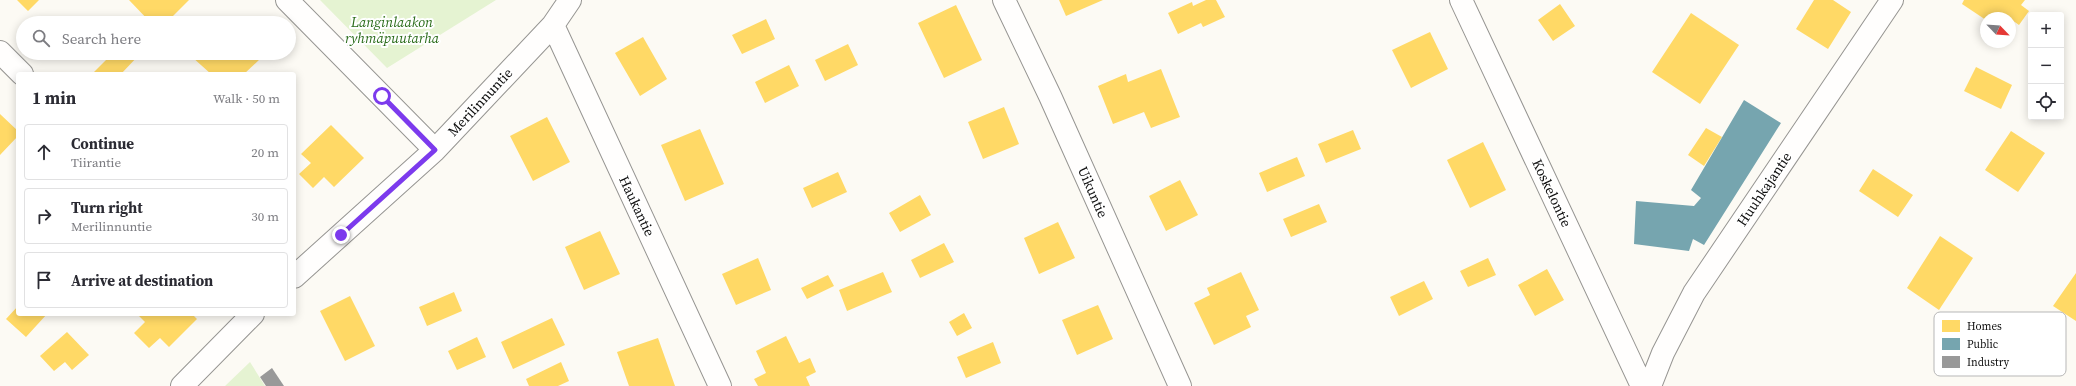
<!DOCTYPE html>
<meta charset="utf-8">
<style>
:root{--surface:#fff;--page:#f7f7f7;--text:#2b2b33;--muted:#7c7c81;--line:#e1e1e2}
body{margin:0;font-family:"Source Serif 4",serif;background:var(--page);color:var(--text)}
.controls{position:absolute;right:12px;top:12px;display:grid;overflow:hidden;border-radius:4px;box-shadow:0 2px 10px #0003}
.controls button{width:36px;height:36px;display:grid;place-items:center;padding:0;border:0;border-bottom:1px solid var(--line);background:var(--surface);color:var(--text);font:20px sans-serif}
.compass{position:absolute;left:1980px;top:12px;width:36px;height:36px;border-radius:50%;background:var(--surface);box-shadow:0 2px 10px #0003;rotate:115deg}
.stop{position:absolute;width:12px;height:12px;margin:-9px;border:3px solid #7c3aed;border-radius:50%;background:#fff}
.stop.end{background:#7c3aed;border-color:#fff;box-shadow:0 1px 4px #0008}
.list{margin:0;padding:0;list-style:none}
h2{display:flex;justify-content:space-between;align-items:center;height:52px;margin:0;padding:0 16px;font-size:17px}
h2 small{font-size:13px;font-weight:400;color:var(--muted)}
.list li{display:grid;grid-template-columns:26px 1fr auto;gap:12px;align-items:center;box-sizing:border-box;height:56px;margin:0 8px 8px;padding:0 8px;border:1px solid var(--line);border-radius:4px}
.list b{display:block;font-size:15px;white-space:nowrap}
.list p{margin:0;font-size:13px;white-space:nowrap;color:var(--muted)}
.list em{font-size:13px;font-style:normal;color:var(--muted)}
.icon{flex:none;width:22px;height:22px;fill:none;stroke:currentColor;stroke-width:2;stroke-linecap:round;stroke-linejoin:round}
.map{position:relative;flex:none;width:2076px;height:386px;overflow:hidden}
.search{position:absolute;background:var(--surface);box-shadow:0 2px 10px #0003;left:16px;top:16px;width:280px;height:44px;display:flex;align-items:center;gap:10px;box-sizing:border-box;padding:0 14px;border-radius:22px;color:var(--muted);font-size:15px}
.panel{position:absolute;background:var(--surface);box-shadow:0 2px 10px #0003;left:16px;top:72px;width:280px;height:244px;border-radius:4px}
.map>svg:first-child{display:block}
</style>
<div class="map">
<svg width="2076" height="386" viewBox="0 0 2076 386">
<rect width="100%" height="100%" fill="#fcfaf4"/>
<path fill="#e5f3d2" d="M320,0h176l-109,68z
M250,362l15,24h-40z"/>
<path fill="#ffd966" d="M17,0h22l-11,11z
M129,0h60l-23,23h-15z
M1059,0h44l-37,16z
M1206,0h10l9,17 -22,10 -2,-4 -23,11 -10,-21 24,-11 1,4z
M1814,0h19l18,12 -23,37 -32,-20z
M1964,0h61l-4,5 8,6 -10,14 -7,-5 -2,3v-5h-24v2l-24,-16z
M1560,4l15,22 -22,15 -15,-21z
M956,5l26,55 -38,18 -26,-55z
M1691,13l48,32 -39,59 -48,-32z
M766,19l9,20 -33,15 -10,-19z
M1430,32l18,37 -37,19 -19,-38z
M643,37l24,42 -27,17 -25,-43z
M848,44l10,21 -33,16 -10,-21z
M113,53h25l1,2 -18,19h-26l-1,-2z
M195,53h59l6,6 -16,15h-33l-19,-17z
M789,65l10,21 -34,17 -10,-21z
M1976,67l36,18 -11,24 -37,-18z
M1161,69l19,48 -29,11 -7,-16 -31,12 -15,-38 28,-12 2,8z
M1004,107l15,37 -36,15 -15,-37z
M0,114l18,17v5l-18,19z
M547,117l23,45 -37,19 -23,-45z
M331,125l33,33 -30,29 -10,-10 -11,11 -14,-14 12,-11 -10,-9z
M1706,128l16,9 -18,29 -16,-11z
M700,129l24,55 -39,17 -24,-56z
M1353,130l8,19 -35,14 -8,-19z
M2011,131l34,22 -27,39 -33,-22z
M1483,142l23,48 -36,18 -23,-48z
M1297,157l8,19 -38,16 -8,-19z
M1873,169l40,26 -15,22 -39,-26z
M838,172l9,20 -35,16 -9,-20z
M1180,180l18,35 -32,16 -17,-35z
M920,195l11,20 -31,17 -11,-19z
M1319,204l8,18 -36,15 -8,-18z
M1058,222l17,36 -36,16 -15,-36z
M600,231l20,43 -36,16 -19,-43z
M1940,236l33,22 -34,52 -32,-22z
M944,243l10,19 -34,16 -9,-18z
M758,258l13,32 -35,15 -14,-31z
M1488,258l8,17 -28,12 -8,-16z
M1547,269l17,31 -29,16 -17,-31z
M883,272l9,20 -45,19 -8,-21z
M1241,272l18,38 -13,6 5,11 -37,18 -20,-42 16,-8 -3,-7z
M2076,273v48l-23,-15z
M828,275l6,11 -27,13 -6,-11z
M1424,281l9,18 -34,17 -9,-19z
M454,292l8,19 -35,15 -8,-19z
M350,296l25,50 -30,15 -25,-50z
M1098,305l15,34 -36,16 -15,-35z
M18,306v8h29l-21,23 -20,-18z
M964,313l8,15 -15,8 -8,-14z
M137,314h55l5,5 -28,28 -9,-9 -11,10 -15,-15 11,-11z
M552,318l13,27 -52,24 -12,-27z
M67,332l22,23 -17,15 -7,-8 -11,9 -14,-15z
M786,336l13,27 11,-5 6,14 -10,5 4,9h-52l-4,-7 12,-6 -10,-22z
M477,337l9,20 -29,13 -9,-19z
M658,338l17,48h-46l-12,-34z
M993,342l8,21 -35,15 -9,-21z
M561,362l8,19 -11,5h-29l-3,-7z"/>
<path fill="#76a5af" d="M1744,100l37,23 -77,122 -11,-6 -4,12 -55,-7 2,-43 58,5 7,-8 -10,-8z"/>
<path fill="#999" d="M272,368l12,18h-18l-6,-9z"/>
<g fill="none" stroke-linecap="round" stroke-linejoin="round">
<g stroke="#969592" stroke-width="24">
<path id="minor" d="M287,0l148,150
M1004,0l46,96 130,290
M1461,0l181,386
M553,25l167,361
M0,52l22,22
M294,277l141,-127 118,-125 17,-25
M182,386l71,-72
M1650,386l13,-33 31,-60 198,-293"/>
</g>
<use href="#minor" stroke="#fffefd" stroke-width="22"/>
</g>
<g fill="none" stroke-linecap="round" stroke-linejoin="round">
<path stroke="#7c3aed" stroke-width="5" d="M341,235l94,-85 -53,-54"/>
</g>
<g text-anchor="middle" stroke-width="4" stroke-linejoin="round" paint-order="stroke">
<g font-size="14" font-style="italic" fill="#2a6c1a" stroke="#fff">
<text x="392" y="27">Langinlaakon<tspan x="392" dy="16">ryhmäpuutarha</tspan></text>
</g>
<g font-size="14" fill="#0f0f0f" stroke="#fff">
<text transform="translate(480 102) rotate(-47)" y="5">Merilinnuntie</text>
<text transform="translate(1764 189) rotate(-56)" y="5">Huuhkajantie</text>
<text transform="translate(1093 192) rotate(66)" y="5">Uikuntie</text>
<text transform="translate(1552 193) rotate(65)" y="5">Koskelontie</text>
<text transform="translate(637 206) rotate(65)" y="5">Haukantie</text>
</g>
</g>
<rect x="1934" y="312" width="132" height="64" rx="6" fill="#fff" stroke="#b7b7b7" stroke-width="1"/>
<rect x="1942" y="320" width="18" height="12" fill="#ffd966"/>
<rect x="1942" y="338" width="18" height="12" fill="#76a5af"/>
<rect x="1942" y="356" width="18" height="12" fill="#999"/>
<g font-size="11" fill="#0f0f0f">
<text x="1967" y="330">Homes</text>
<text x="1967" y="348">Public</text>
<text x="1967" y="366">Industry</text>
</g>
</svg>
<div class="controls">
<button>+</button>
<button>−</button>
<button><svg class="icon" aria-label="locate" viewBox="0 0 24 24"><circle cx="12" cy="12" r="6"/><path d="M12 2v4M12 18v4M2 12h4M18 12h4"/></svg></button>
</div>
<svg class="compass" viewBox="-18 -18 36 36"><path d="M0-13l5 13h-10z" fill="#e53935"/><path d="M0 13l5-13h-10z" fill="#7c7c81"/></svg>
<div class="stop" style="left:382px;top:96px"></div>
<div class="stop end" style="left:341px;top:235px"></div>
<div class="search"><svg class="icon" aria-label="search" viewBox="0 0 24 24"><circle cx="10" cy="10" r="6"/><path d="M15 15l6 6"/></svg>Search here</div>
<section class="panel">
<h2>1 min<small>Walk · 50 m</small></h2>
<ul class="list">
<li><svg class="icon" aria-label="ahead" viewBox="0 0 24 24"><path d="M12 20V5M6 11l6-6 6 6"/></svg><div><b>Continue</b><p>Tiirantie</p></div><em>20 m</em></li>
<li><svg class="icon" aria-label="right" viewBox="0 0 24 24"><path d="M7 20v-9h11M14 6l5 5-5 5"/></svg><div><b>Turn right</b><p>Merilinnuntie</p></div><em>30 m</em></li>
<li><svg class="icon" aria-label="arrive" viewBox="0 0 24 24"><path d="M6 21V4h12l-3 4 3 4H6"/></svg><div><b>Arrive at destination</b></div></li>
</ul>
</section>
</div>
